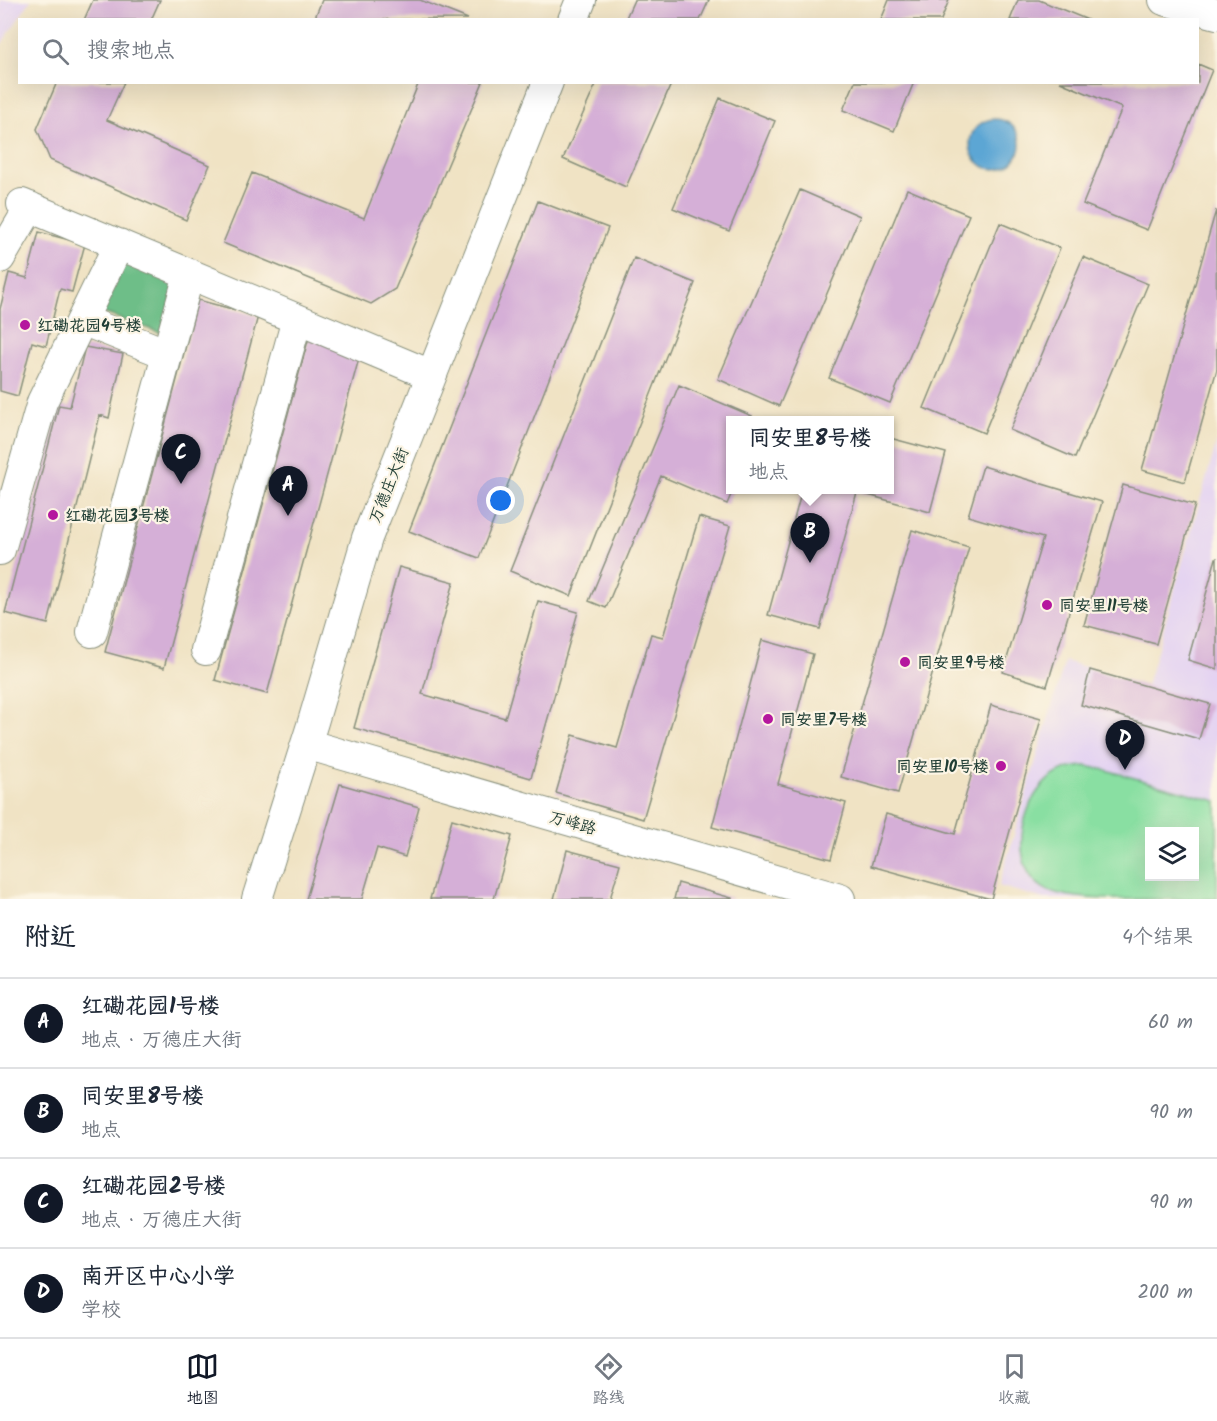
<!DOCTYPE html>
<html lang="zh">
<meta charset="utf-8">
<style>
:root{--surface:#fff;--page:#f2f2f3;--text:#1f2937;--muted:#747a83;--line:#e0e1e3;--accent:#111827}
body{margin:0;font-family:Kalam,"LXGW WenKai TC",sans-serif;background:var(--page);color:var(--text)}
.controls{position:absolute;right:18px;bottom:18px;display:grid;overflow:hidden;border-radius:0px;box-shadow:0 6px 24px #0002}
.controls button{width:54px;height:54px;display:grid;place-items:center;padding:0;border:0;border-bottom:2px solid var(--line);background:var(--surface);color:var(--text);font:30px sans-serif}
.you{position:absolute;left:501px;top:501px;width:21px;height:21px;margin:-15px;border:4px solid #fff;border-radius:50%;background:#1a73e8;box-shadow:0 0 0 9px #1a73e833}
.badge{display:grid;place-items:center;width:39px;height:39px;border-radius:50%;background:var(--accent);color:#fff;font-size:20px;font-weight:700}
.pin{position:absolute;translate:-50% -50px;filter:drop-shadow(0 2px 3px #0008)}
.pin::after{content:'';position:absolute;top:32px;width:21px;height:18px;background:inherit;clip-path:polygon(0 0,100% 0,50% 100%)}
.popup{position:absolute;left:726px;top:416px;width:168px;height:78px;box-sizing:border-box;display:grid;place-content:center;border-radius:0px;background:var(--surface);filter:drop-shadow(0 2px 4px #0005);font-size:20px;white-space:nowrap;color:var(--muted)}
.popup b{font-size:22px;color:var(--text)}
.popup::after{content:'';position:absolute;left:50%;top:100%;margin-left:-12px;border:12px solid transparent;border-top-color:var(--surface)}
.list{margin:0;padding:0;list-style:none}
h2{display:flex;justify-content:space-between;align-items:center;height:78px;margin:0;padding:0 24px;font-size:26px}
h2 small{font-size:20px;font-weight:400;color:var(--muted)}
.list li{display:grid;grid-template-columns:39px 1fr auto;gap:18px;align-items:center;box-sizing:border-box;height:90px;padding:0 24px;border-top:2px solid var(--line)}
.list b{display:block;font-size:22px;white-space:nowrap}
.list p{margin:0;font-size:20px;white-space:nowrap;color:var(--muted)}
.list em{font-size:20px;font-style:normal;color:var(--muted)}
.icon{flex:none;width:33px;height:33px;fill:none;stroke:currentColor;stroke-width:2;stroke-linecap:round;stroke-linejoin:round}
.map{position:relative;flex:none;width:1217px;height:899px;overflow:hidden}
.search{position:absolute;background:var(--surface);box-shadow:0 6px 24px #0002;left:18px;right:18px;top:18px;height:66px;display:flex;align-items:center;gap:15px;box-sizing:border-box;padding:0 21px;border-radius:0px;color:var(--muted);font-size:22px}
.sheet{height:438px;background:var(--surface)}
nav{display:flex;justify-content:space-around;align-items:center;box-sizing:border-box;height:84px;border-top:2px solid var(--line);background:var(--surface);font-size:16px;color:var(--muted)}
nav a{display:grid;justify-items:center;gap:3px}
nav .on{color:var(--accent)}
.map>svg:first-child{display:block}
</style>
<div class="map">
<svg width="1217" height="899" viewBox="0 0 1217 899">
<rect width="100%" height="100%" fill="#fcf5e5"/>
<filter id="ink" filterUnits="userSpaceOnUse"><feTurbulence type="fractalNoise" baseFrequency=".0167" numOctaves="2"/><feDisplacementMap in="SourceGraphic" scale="12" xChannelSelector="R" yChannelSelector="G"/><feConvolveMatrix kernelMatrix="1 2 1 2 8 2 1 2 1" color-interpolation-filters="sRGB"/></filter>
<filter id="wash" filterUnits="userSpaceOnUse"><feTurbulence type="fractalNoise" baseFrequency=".008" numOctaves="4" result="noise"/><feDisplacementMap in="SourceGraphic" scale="24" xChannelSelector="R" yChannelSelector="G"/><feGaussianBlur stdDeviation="1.35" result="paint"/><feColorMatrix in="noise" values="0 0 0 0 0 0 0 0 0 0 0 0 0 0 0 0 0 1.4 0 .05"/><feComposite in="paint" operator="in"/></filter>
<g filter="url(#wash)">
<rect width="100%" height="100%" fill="#f0e3c4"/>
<path fill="#e4d3f2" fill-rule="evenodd" d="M0,0h31l-31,46z
M1217,441v458h-173l-45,-13 66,-225 82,25zM1150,832h44v44h-44z"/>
<path fill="#89dfa2" stroke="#548e6b" stroke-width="1.5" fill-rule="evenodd" d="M1085,766l21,4 111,31v98c-29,0 -58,0 -87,0 -27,0 -56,0 -81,-8 -39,-17 -31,-77 -8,-104 11,-14 27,-20 44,-21zM1150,832h44v44h-44z"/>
<path fill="#6ebe88" stroke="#467e5e" stroke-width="1.5" d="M121,256l56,25 -16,52 -61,-21z"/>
<path fill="#5ca6d4" stroke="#3e7284" stroke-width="1.5" d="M970 144a25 25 0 1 1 50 0a25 25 0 1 1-50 0Z"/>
<g id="blocks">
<path fill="#d5afd7" d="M93,0h67l-9,20h-67z
M322,0h98l48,19 -154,1z
M634,0h75l-9,20h-75z
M889,0h60l-8,20h-60z
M1018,0h21l49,20h-78z
M1198,64l14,6 -65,160 -64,-26 39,-96 -62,-26h138z
M57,82h67l-17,38 103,45 -24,55 -136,-60 -13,-31z
M419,82h64l-88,207 -24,15 -148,-61 29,-70 112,45z
M597,82h75l-46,105 -63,-28z
M855,82h59l-20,49 -51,-21z
M720,98l55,23 -46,110 -56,-23z
M907,189l62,26 -79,188 -61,-25z
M800,190l60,26 -81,190 -61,-27z
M538,201l70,27 -129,330 -70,-27z
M1216,210l1,159 -32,113 -43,-12z
M1000,223l60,25 -76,185 -60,-25z
M39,232l46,12 -13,48 -12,-3 -14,57 -14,-4 -14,54 -18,-5v-82l9,-36 18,5z
M1083,257l65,27 -73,174 -65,-28z
M634,258l61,25 -124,313 -61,-25z
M198,300l60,16 -94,352 -59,-16z
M309,337l52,14 -94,343 -52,-14z
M85,347l38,7 -14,64 -9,-3 -52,209 -43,-11 54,-208 11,2z
M679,385l73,31 -2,4h-20v70h3l-6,14 -66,-28 -55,132 -17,-7z
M890,438l56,15 -16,59 -73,-20 -37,137 -52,-14 34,-125h88z
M983,466l119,36 -55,184 -44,-14 40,-134 -75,-22z
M1123,485l72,20 -39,139 -72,-19z
M699,517l31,9 -87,293 -87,-26 17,-58 44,13 34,-114 12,3z
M912,530l57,17 -71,246 -57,-16z
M1216,558h1v111l-29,-9z
M399,567l55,15 -32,112 83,24 33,-117 40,11 -47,166 -177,-50z
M762,640l51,14 -35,130 68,19 -15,56 -119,-32z
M1090,670l120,34 -11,35 -118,-34z
M991,705l50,14 -50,180 -120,-33 15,-52 69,20z
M340,784l79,23 -14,50 -28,-9 -15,51h-56z
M452,819l60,17 -18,63h-64z
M567,850l53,14 -10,35h-56z
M678,883l54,15v1h-58z"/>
</g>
</g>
<g filter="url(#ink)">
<use href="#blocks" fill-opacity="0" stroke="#88907c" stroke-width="1.5"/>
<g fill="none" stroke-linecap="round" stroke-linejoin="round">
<g stroke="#88907c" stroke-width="32">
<path id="minor" d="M1164,0l53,14
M573,20l8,-20
M22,204l409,171
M0,258l30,-51
M82,320l85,34
M0,550l42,-148 77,-158
M92,632l97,-358
M206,650l91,-331
M306,744l534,155
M257,899l56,-177 54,-184 181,-456"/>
</g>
<use href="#minor" stroke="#fff" stroke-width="30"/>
</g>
</g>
<g fill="#b5179e" stroke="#fcf5e5" stroke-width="2">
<circle cx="25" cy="325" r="6"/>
<circle cx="53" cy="515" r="6"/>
<circle cx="1047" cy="605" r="6"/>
<circle cx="905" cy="662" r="6"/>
<circle cx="768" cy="719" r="6"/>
<circle cx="1001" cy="766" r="6"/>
</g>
<g text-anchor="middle" stroke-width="4.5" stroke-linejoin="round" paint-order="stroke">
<g font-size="16" font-weight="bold" fill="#1f3d34" stroke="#fcf5e5" text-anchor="start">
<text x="37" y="331">红磡花园4号楼</text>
<text x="65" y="521">红磡花园3号楼</text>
<text x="1059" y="611">同安里11号楼</text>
<text x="917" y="668">同安里9号楼</text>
<text x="780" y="725">同安里7号楼</text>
<text x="989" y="772" text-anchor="end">同安里10号楼</text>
</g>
<g font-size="16" fill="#1f3d34" stroke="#fcf5e5">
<text transform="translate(388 485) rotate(-68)" y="6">万德庄大街</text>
<text transform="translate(573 822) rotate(16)" y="6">万峰路</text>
</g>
</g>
</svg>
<div class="controls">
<button><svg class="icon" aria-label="layers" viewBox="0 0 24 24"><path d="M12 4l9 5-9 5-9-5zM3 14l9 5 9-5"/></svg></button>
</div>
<div class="you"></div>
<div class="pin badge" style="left:288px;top:516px">A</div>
<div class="pin badge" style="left:810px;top:563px">B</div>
<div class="popup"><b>同安里8号楼</b>地点</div>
<div class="pin badge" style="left:181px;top:484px">C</div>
<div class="pin badge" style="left:1125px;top:770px">D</div>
<div class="search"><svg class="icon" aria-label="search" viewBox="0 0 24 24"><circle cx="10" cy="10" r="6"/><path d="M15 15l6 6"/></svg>搜索地点</div>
</div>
<section class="sheet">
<h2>附近<small>4个结果</small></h2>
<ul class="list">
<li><span class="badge">A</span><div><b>红磡花园1号楼</b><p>地点 · 万德庄大街</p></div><em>60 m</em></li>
<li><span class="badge">B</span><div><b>同安里8号楼</b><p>地点</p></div><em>90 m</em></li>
<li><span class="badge">C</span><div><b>红磡花园2号楼</b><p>地点 · 万德庄大街</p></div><em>90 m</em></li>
<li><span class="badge">D</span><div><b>南开区中心小学</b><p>学校</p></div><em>200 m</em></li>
</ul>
</section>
<nav>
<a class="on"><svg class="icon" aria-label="map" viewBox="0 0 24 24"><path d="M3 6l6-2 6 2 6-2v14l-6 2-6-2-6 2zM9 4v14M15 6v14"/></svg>地图</a>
<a><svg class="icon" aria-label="directions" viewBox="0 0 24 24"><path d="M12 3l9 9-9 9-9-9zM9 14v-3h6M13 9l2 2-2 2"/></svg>路线</a>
<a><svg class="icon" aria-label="saved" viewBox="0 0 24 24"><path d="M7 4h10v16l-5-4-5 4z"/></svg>收藏</a>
</nav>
